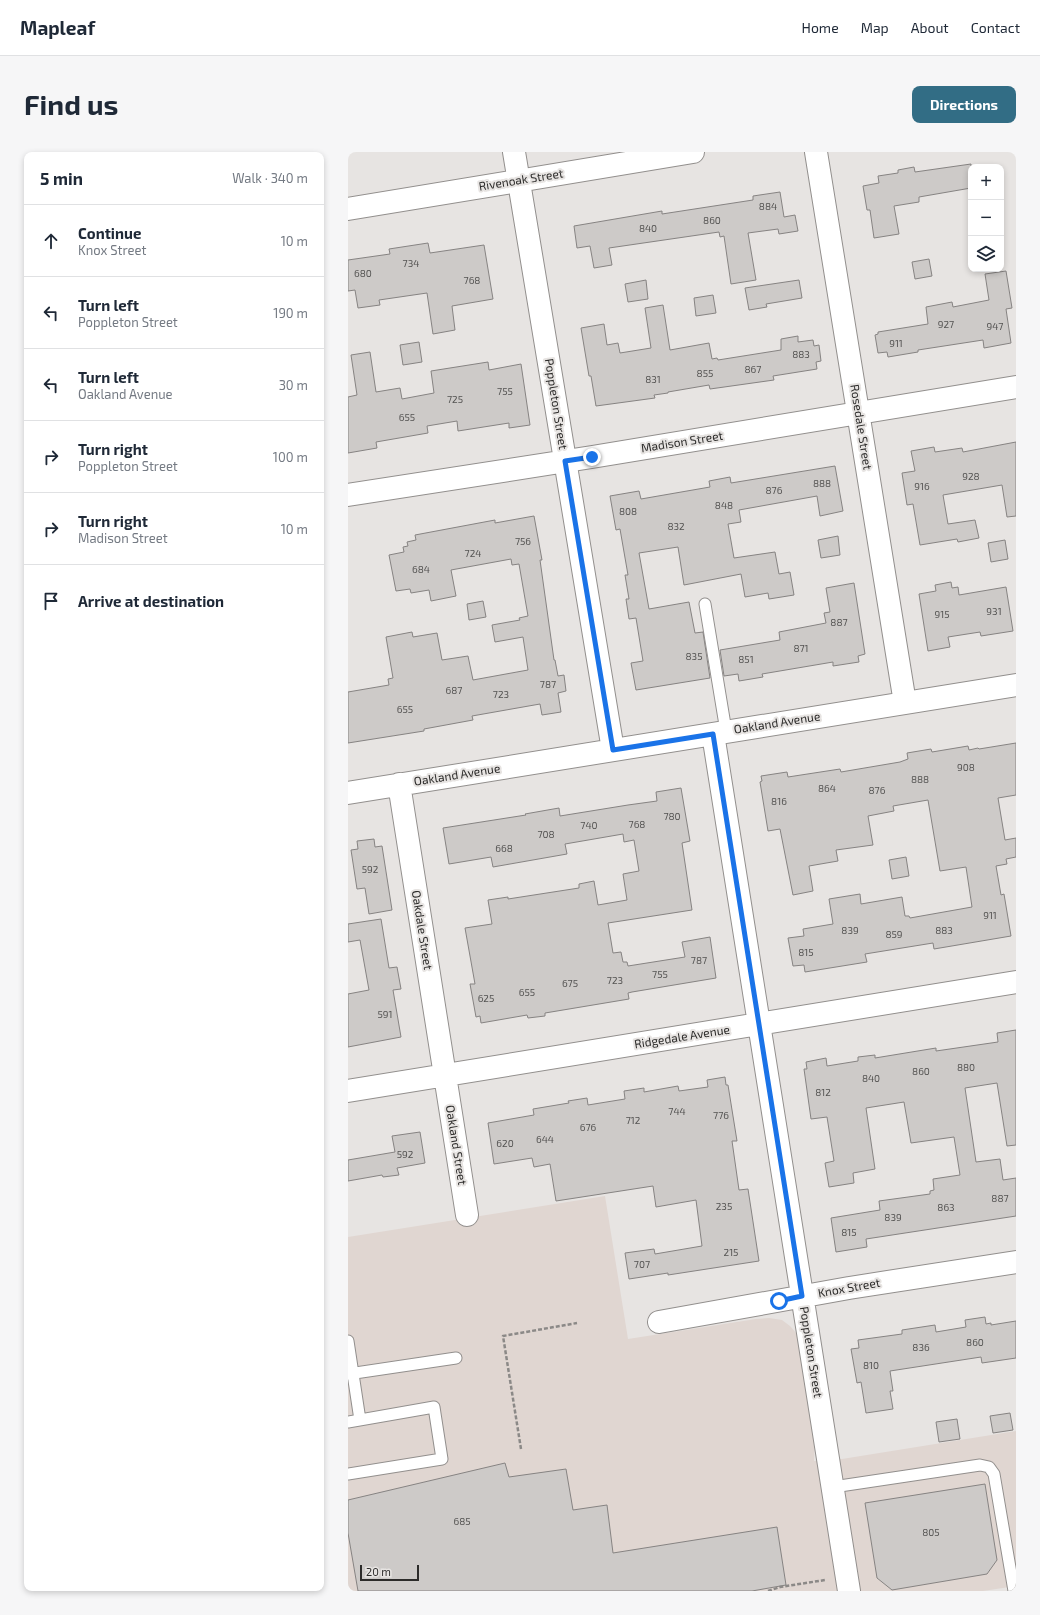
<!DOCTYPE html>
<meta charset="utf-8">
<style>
:root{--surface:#fff;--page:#f6f6f7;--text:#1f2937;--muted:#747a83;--line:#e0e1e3;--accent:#326d85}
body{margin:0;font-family:"Exo 2",sans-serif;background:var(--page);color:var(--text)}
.controls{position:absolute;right:12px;top:12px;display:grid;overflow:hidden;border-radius:8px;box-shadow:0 2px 6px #0003}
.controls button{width:36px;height:36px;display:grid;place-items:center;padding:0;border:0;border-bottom:1px solid var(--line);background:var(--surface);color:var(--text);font:20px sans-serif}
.scale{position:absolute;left:12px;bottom:10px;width:59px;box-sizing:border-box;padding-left:4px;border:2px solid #2c2b2a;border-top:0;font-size:11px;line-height:14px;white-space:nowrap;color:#2c2b2a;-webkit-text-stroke:3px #e7e4e2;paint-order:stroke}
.stop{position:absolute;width:12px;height:12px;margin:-9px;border:3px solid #1a73e8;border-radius:50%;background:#fff}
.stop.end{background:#1a73e8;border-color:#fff;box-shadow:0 1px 4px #0008}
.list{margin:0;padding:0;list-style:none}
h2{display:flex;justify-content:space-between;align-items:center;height:52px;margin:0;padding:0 16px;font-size:17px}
h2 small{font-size:13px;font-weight:400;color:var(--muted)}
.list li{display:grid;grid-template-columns:26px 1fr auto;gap:12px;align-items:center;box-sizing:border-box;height:72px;padding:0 16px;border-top:1px solid var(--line)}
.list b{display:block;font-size:15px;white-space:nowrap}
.list p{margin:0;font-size:13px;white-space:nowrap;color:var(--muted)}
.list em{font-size:13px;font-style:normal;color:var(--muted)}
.icon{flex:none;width:22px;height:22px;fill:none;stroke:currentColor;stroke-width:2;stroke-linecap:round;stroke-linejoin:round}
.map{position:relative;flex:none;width:668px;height:1439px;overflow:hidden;border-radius:8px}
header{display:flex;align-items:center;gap:24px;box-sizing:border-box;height:56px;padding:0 20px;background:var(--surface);border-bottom:1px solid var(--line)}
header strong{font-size:19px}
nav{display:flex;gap:22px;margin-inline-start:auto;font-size:14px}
.intro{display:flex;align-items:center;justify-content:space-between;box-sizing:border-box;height:96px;padding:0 24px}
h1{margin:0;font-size:28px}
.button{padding:10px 18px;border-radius:8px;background:var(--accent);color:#fff;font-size:14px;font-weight:700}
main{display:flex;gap:24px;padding:0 24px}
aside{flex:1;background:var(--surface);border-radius:8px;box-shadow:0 2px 6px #0003}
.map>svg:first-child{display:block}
</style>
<header>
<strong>Mapleaf</strong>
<nav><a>Home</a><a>Map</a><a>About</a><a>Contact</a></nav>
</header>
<div class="intro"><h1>Find us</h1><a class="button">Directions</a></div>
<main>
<aside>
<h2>5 min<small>Walk · 340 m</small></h2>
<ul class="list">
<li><svg class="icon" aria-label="ahead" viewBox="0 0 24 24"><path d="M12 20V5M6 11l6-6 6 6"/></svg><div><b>Continue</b><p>Knox Street</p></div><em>10 m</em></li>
<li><svg class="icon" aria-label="left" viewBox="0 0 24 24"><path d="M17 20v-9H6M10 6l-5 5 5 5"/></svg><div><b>Turn left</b><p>Poppleton Street</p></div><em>190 m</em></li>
<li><svg class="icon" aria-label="left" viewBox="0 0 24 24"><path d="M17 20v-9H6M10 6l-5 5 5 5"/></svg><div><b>Turn left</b><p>Oakland Avenue</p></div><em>30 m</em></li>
<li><svg class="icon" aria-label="right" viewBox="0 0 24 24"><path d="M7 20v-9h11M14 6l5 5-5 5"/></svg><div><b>Turn right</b><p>Poppleton Street</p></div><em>100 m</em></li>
<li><svg class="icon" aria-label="right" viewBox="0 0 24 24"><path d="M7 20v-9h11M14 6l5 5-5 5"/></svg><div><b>Turn right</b><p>Madison Street</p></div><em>10 m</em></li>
<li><svg class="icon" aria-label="arrive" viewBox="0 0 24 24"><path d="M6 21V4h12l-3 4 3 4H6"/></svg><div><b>Arrive at destination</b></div></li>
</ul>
</aside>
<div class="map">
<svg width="668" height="1439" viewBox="0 0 668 1439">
<rect width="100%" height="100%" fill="#e7e4e2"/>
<path fill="#e0d6d1" d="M257,1044l23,143 128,-20 13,-1 13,2 8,6 7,8 4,13 14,91 -1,23 28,-2 174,-28v155l-33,5h-635v-354z"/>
<path fill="#cdcac8" stroke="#868382" d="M623,12v24l-52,9v5l-25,4 5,28 -25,4 -4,-28h-3l-4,-24 16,-3 -1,-7 20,-3v-3l16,-3 1,5z
M432,40l4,25 11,-2 3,16 -19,3 -1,-5 -30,4 8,47 -25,4 -7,-48 -4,1 -1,-5 -110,16 3,17 -18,3 -4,-22 -13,2 -3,-22 88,-15v3l91,-14v-4z
M80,91l2,10 54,-8 9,54 -41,7 3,24 -22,4 -6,-41 -48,7 1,5 -22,3 -3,-18 -7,1v-31l42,-6 -1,-5z
M581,107l3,17 -17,3 -3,-17z
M658,119l6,37 -6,1 5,34 -27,5 -1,-8 -65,10v2l-30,5 -1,-5 -9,1 -3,-18 3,-1v-2l50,-8 -2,-17 26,-5 1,5 36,-7 -4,-26z
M298,128l2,19 -20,3 -3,-18z
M451,128l3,18 -36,6 1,3 -18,3 -4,-22z
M365,143l3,18 -20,3 -2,-18z
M315,153l7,45 39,-7 3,16 5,-1 1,2 63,-10v-11l17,-3v6l15,-2 1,6 5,-1 2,16 -5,1 1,7 -44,7 1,4 -64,9 -1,-4 -41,7v1l-14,2 1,3 -59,8 -5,-30h-2l-8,-48 23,-4 3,21 11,-2 2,10 31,-5 -6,-40z
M71,190l3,20 -19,3 -3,-20z
M22,200l6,40 24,-4 2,11 32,-6 -3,-22 57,-9 1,8 32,-6 9,61 -21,3v-5l-51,8 -1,-10 -30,5 1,7 -52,9 1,6 -29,5v-56l9,-2 -6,-40z
M668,290v74l-9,1 -5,-32 -59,10 5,29 27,-4 4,18 -21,4 -1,-3 -37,6 -7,-41 -6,1 -5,-32 13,-2 -4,-20 23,-4 1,5 27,-4 1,4z
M487,314l8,45 -23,5 -3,-20 -78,14 2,12 -13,2 6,34 41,-6 4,22 11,-2 4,23 -25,4 -1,-6 -23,4 -4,-23 -57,11 -6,-38 -39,6 10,56 40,-7 6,31 8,-1 7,46 -74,12 -5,-27 12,-2 -7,-43 -7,1 -3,-20h3l-4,-24h3l-8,-46 -4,1 -6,-34 29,-5 2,8 69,-12 -1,-6 21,-4 1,6z
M186,364l8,44h-2l14,100h1l3,16 6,-1 2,16 -8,2 3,19 -19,3 -2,-11 -68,12 1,4 -49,9v2l-76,12v-51l41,-7 -1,-6 5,-1 -7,-41 26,-5 1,5 24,-4 5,27 26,-4 5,24 55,-10 -5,-33 -28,5 -3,-17 28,-5 -1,-2 9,-2 -9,-52 -7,1 -1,-6 -60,11 5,26 -25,5 -2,-11 -18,3 -1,-4 -14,2 -7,-36 15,-3 -1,-5 5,-1 -1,-4 9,-2 -1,-5 80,-15v3z
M490,384l2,19 -19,3 -3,-18z
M657,388l3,19 -17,3 -3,-19z
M603,430l1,6 6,-1 1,8 47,-8 7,44 -32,5 -1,-4 -32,5 2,10 -22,4 -9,-57 17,-3 -1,-6z
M506,431l11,71 -7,2 1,6 -26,4v-4l-71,12 1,3 -24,4 -1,-7 -14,2 -4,-26 60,-10 -1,-8 47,-9 -2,-10 6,-1 -4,-24z
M135,449l3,16 -17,3 -2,-16z
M668,591v52l-18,3 7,42 11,-2v19l-10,2 1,5 -11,2 5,29 3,-1 7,42 -77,13 -1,-6 -68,11 2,8 -62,10 -1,-7 -11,1 -5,-28 16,-2 -1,-7 30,-5 -4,-25 31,-5 1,10 41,-7 3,19h4l1,2 62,-11 -6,-40 -26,4 -12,-71 -35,6 1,5 -26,5 5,29 -37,5 2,11 -29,5 4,25 -20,4 -13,-66 -12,2 -8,-49 2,-1 -1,-5 26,-4 1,5 52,-8 1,3 59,-10 8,-3 -1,-6 24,-4 1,3 36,-6 1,4 9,-2 1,1z
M333,636l9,53 -8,2 10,67 -84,13 5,30 8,-1 2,10h4l1,4 57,-9 -3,-15 28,-5 6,41 -84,14 -4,1 1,6 -84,14v3l-17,2 -1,-3 -46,8 -1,-7 -4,1 -6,-33h5l-10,-56 27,-4 -4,-24 20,-3v2l71,-11v-4l15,-3 4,24 29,-5 -4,-26 16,-3 -5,-31 -10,2 -1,-8 -58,10 2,10 -74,13 -2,-10 -42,7 -6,-36 83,-13 -1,-1 34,-6 1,8 68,-11 29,-4 -1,-9z
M26,687l1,8 7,-1 10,64 -23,4 -4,-26 -8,1 -6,-39 7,-1 -1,-8z
M558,705l3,19 -17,3 -3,-19z
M33,767l8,49 8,-1 4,22 -8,1 8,47 -53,10v-53l21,-4 -9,-50 -12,2v-18z
M668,878v115l-9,1 -10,-63 -32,5 11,74 24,-3 3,21 13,-2v38l-150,23 1,8 -31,5 -5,-34 49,-8 -1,-9 51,-7v-3l4,-1 -1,-11 27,-4 -6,-38 -43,6 -7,-41 -38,6 9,61 -22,4 1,10 -25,4 -4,-24 9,-2 -7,-44 -16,2 -7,-50h3l-1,-7 20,-4 1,8 31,-5v-4l17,-2v3l61,-10v3l62,-9 -1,-9z
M377,925l1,8h2l9,56h-5l7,49 9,-1 11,72 -91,14v-2l-39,6 -4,-26 29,-4 1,5 47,-8 -6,-46 -40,7 -3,-21 -97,15 -6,-37 -16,3 -2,-9 -38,6 -6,-41 46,-8 -1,-6 36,-6 -1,-2 19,-3 1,7 37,-6 -1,-8 20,-3v4l34,-6 1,5 29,-4 -1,-7z
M72,980l5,31 -28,5 2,7 -16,2 -1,-2 -34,6v-21l47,-8 -3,-16z
M637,1165l1,7 5,-1v2l25,-4v37l-34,5 -1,-6 -91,14 3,20h-3l3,18 -27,4 -5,-31 -4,1 -6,-34 8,-1 -1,-8 44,-6v-4l33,-5 1,7 30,-5 -1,-7z
M662,1261l3,17 -20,3 -3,-17z
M609,1267l3,20 -21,3 -3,-20z
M157,1311l4,14 57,-8 7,41 34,-5 6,48 164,-26 9,58 -34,6h-394l-10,-58v-33z
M637,1332l12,76 -10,14 -95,16 -15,-12 -12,-75z"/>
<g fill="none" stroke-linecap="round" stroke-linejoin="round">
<g stroke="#928f8d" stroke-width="13">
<path id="service" d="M357,452l21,127
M0,1189l12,79
M0,1222l108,-16
M0,1270l86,-15 8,52 -94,15
M485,1335l147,-22 9,2 5,7 20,117"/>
</g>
<g stroke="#928f8d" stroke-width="24">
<path id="minor" d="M166,0l99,598
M468,0l89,551
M0,57l345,-57
M0,343l244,-38 424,-70
M365,582l136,857
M51,632l68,431
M0,641l668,-108
M0,939l668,-109
M311,1170l190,-34 167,-26"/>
</g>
<path stroke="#8b8987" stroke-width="2.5" stroke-dasharray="4 2" stroke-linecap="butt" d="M173,1297l-18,-113 74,-13
M420,1439l12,-4 45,-7"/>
<use href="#service" stroke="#fff" stroke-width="11"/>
<use href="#minor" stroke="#fff" stroke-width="22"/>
</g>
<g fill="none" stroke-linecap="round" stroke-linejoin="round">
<path stroke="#1a73e8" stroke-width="5" d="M244,305l-27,4 48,289 100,-16 89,562 -23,5"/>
</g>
<g text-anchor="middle" stroke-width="4" stroke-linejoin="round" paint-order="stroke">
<g font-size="10" fill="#545352">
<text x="420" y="58">884</text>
<text x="364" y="72">860</text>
<text x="300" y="80">840</text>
<text x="63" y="115">734</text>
<text x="15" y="125">680</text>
<text x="124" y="132">768</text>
<text x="598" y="176">927</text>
<text x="647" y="178">947</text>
<text x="548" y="195">911</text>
<text x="453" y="206">883</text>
<text x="405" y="221">867</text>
<text x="357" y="225">855</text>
<text x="305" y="231">831</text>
<text x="157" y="243">755</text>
<text x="107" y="251">725</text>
<text x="59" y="269">655</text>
<text x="623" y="328">928</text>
<text x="474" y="335">888</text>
<text x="574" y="338">916</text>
<text x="426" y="342">876</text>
<text x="376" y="357">848</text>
<text x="280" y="363">808</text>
<text x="328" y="378">832</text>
<text x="175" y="393">756</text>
<text x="125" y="405">724</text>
<text x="73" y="421">684</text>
<text x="646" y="463">931</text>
<text x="594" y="466">915</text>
<text x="491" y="474">887</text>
<text x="453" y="500">871</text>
<text x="346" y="508">835</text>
<text x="398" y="511">851</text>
<text x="200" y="536">787</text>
<text x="106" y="542">687</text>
<text x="153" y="546">723</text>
<text x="57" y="561">655</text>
<text x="618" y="619">908</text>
<text x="572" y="631">888</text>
<text x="479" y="640">864</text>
<text x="529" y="642">876</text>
<text x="431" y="653">816</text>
<text x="324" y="668">780</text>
<text x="289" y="676">768</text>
<text x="241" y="677">740</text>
<text x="198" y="686">708</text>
<text x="156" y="700">668</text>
<text x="22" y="721">592</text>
<text x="642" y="767">911</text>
<text x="502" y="782">839</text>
<text x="596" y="782">883</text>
<text x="546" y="786">859</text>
<text x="458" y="804">815</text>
<text x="351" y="812">787</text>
<text x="312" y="826">755</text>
<text x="267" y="832">723</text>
<text x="222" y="835">675</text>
<text x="179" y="844">655</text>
<text x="138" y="850">625</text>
<text x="37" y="866">591</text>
<text x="618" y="919">880</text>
<text x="573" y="923">860</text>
<text x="523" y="930">840</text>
<text x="475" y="944">812</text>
<text x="329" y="963">744</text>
<text x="373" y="967">776</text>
<text x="285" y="972">712</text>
<text x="240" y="979">676</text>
<text x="197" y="991">644</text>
<text x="157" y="995">620</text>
<text x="57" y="1006">592</text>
<text x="652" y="1050">887</text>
<text x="376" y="1058">235</text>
<text x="598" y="1059">863</text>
<text x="545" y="1069">839</text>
<text x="501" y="1084">815</text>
<text x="383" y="1104">215</text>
<text x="294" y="1116">707</text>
<text x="627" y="1194">860</text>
<text x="573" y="1199">836</text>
<text x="523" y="1217">810</text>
<text x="114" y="1373">685</text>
<text x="583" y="1384">805</text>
</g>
<g font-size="12" fill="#2c2b2a" stroke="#e7e4e2">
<text transform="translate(173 28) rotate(-9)" y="4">Rivenoak Street</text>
<text transform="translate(208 252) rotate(81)" y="4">Poppleton Street</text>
<text transform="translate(513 275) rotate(81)" y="4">Rosedale Street</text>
<text transform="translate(334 290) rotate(-9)" y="4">Madison Street</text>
<text transform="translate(429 571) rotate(-9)" y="4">Oakland Avenue</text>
<text transform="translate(109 623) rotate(-9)" y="4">Oakland Avenue</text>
<text transform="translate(74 778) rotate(81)" y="4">Oakdale Street</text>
<text transform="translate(334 885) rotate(-9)" y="4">Ridgedale Avenue</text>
<text transform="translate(108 993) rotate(81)" y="4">Oakland Street</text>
<text transform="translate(501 1136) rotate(-10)" y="4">Knox Street</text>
<text transform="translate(463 1200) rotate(81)" y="4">Poppleton Street</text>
</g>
</g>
</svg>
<div class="controls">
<button>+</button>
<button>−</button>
<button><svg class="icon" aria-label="layers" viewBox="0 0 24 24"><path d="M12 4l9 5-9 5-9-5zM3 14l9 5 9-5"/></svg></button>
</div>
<div class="scale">20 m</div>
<div class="stop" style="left:431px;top:1149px"></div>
<div class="stop end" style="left:244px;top:305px"></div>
</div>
</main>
